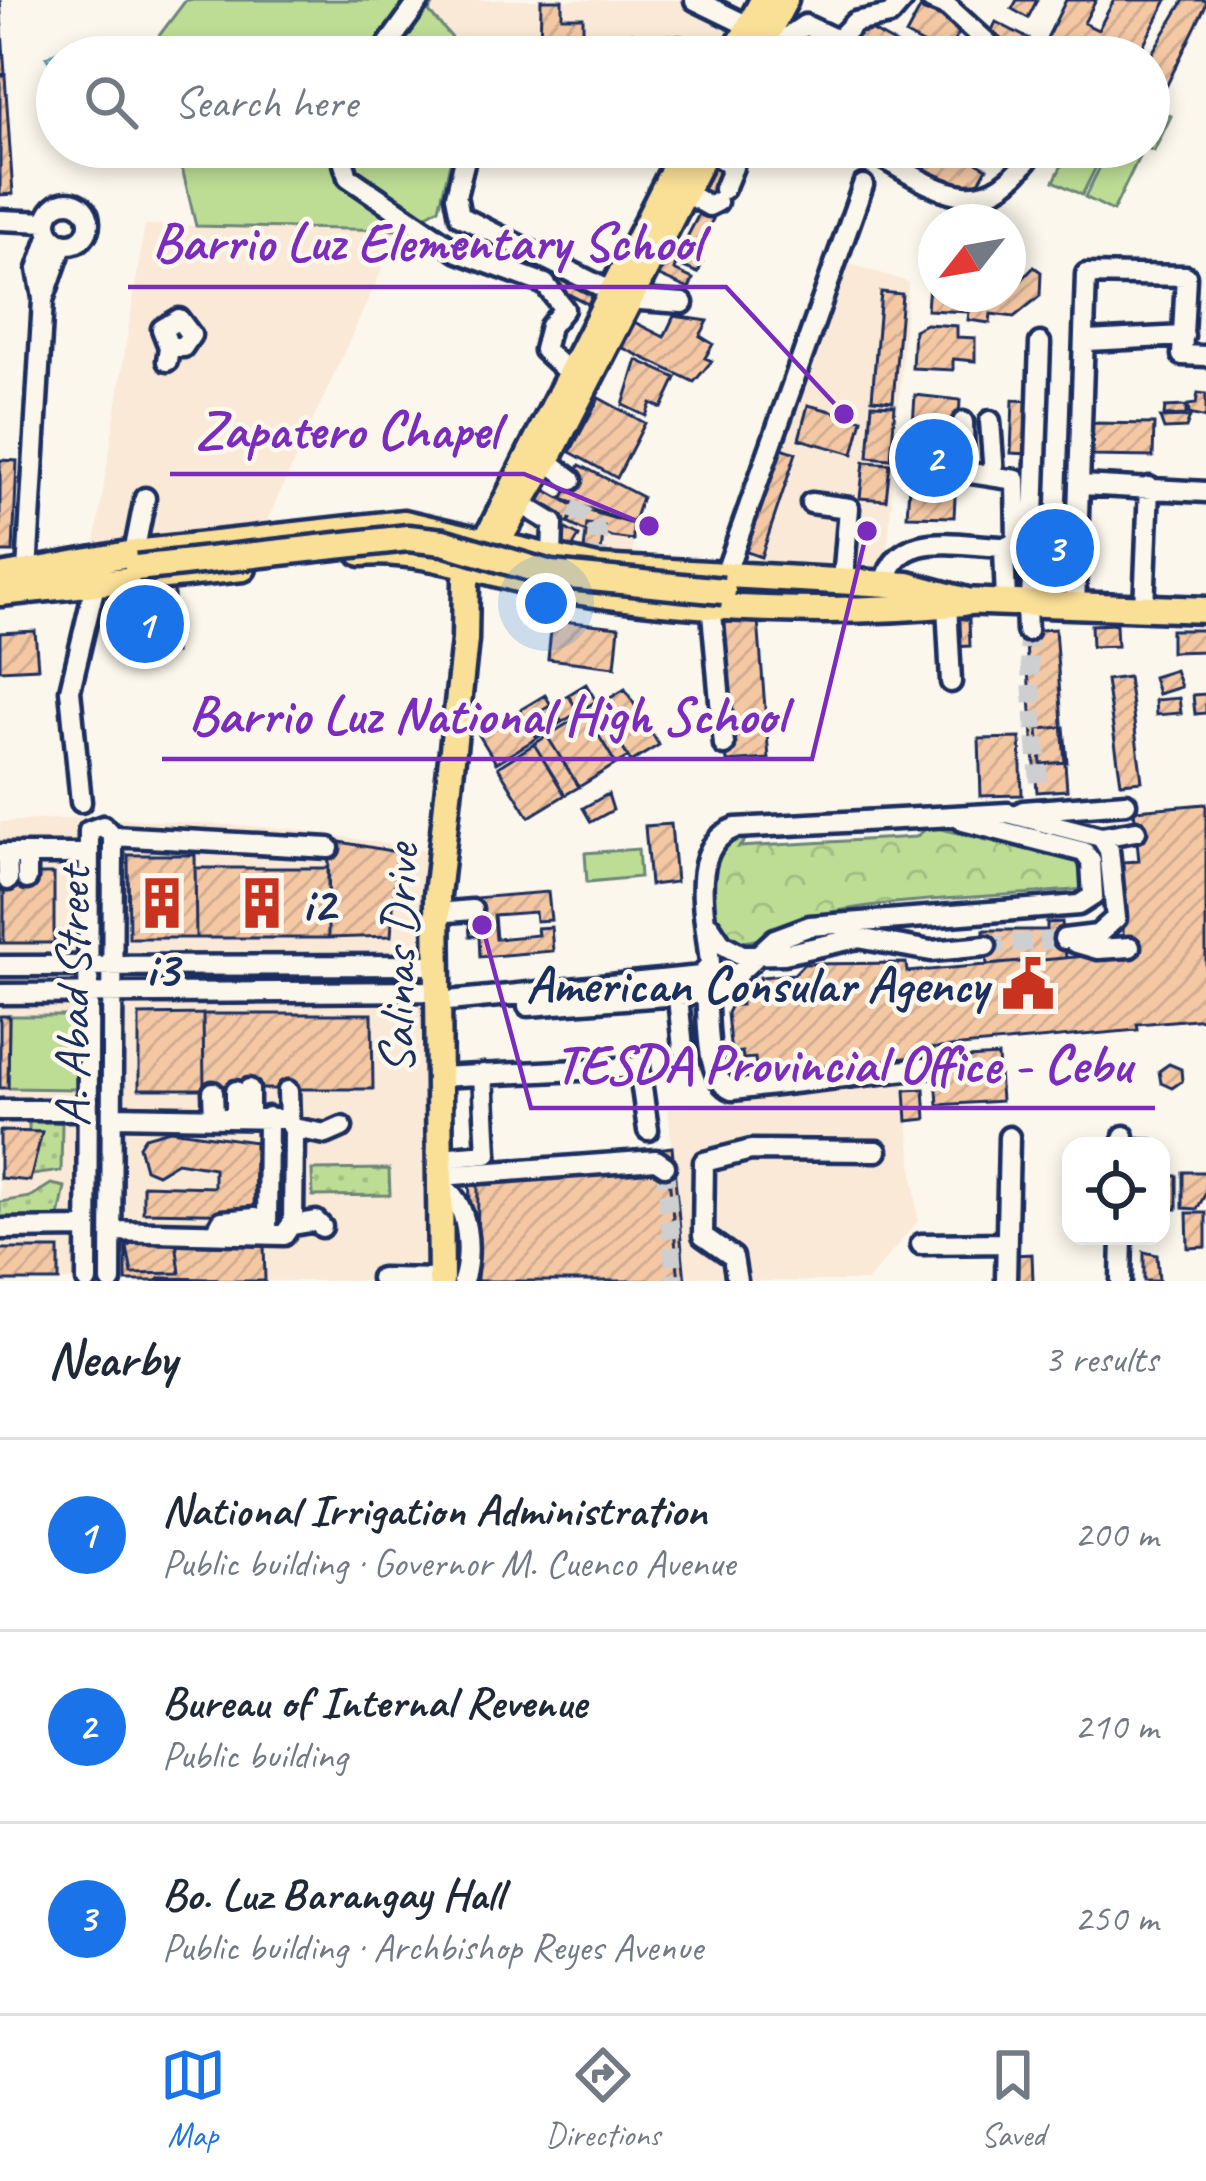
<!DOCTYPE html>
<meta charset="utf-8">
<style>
:root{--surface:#fff;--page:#f6f6f7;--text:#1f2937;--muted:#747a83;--line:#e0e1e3;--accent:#1a73e8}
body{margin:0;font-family:Caveat,sans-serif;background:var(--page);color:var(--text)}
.controls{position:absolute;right:36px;bottom:36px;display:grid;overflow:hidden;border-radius:24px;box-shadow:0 6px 18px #0003}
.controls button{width:108px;height:108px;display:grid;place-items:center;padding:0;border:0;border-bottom:3px solid var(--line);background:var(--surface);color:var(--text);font:60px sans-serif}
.compass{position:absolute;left:918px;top:204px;width:108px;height:108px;border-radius:50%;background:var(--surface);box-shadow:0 6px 18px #0003;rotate:239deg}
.you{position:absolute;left:546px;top:603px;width:42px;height:42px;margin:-30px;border:9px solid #fff;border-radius:50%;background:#1a73e8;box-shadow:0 0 0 18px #1a73e833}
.badge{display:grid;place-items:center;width:78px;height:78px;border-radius:50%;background:var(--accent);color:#fff;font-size:39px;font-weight:700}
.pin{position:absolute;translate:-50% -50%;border:6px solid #fff;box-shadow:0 3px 12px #0006}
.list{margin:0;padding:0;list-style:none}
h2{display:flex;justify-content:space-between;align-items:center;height:156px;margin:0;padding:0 48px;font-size:51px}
h2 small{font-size:39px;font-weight:400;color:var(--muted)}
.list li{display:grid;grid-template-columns:78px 1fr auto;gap:36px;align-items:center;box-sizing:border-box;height:192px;padding:0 48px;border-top:3px solid var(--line)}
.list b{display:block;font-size:45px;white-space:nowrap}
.list p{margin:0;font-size:39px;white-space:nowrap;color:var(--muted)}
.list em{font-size:39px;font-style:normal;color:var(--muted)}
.icon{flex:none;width:66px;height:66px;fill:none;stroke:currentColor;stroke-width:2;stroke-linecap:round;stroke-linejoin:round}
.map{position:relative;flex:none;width:1206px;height:1281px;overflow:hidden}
.search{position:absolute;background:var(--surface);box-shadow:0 6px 18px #0003;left:36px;right:36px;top:36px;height:132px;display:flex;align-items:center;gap:30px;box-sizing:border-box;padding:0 42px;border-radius:66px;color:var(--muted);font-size:45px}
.sheet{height:732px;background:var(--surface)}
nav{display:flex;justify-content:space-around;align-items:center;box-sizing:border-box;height:168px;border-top:3px solid var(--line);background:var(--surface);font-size:33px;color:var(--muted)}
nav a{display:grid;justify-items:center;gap:6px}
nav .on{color:var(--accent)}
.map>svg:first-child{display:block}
</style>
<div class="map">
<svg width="1206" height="1281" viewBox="0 0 1206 1281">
<defs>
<pattern id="forest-crowns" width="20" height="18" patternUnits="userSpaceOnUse" patternTransform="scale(3)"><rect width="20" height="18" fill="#bddd95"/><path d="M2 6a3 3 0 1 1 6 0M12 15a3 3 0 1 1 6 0" fill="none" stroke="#a2be83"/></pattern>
<pattern id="park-dots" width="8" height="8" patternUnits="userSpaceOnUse" patternTransform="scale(3)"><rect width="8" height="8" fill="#bddd95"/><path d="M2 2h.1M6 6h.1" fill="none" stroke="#a2be83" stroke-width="1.8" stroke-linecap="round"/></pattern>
<pattern id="water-ripples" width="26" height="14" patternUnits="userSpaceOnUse" patternTransform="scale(3)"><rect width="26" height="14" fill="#8fe0e9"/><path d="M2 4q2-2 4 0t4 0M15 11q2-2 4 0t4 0" fill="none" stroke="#7bc0ca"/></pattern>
<pattern id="building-hatch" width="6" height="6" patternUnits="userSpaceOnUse" patternTransform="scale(3)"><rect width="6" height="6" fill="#f5c8a4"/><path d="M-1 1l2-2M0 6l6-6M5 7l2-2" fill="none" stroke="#d1ac90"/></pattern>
</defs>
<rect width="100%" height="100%" fill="#fbf7ec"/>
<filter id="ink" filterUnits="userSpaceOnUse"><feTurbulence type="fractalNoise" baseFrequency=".00833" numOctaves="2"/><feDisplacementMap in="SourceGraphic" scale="24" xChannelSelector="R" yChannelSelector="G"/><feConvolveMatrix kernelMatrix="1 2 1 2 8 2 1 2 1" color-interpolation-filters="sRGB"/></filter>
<g filter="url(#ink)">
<path fill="#f9e9d6" d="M436,0h253l49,24 -15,33h-254l-40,-46z
M145,225l255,5 -134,293 -172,26z
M847,263l61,19 -22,288 -152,-6z
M539,487l38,20 56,17v35l-82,-9 -17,-12 -10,-23z
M92,817l201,12 133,21 3,431h-429v-459z
M904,1083l14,138 -51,60h-182l-17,-172z"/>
<path fill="#bddd95" stroke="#6c867a" stroke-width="3" d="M186,0h250l-7,12 40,45h-314l-3,-12z
M1149,106l22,10 -17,35 -9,-4z
M177,147h277l-15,61 -39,22 -204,-4z
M1071,147h35l-24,48 -28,-14z
M1110,147l29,10 -26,54 -28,-14z
M638,849l2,28 -53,5 -2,-29z
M9,1016h67v73l-68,-1z"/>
<path fill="url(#forest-crowns)" stroke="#6c867a" stroke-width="3" d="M929,826l149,36 5,27c-88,9 -191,8 -275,28 -22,6 -56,34 -77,21 -22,-13 -16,-55 -18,-78l21,-23 15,-1 -10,11 177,-10z"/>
<path fill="url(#park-dots)" stroke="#6c867a" stroke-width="3" d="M29,1117l33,6 -1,48 -29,4 9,-43h-12z
M389,1169l1,26 -77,1 -1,-26z
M51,1184l14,3 -6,30 -59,2v-17l30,-5z"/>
<path fill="url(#water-ripples)" stroke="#6199b1" stroke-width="3" d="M72,45l28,7 -4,5h-39v17l-11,-17z"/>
<path fill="url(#building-hatch)" stroke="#1b2f5e" stroke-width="3" d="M0,0l5,74 -5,1z
M541,0h21v17h21v21l49,-5v10h36v-8l14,1 -1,12 29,1v8h-170z
M1017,0h20l-9,18 -16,-9z
M1066,0h30l-12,23 14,7 16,-30h53l-28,53 7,4h-60l-39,-19z
M1184,0h22v5l-44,90 -13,-6v-31z
M932,4l25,14 -5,8 8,5 -14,25 -40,-21 14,-26 7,3z
M996,22l33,17 -9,18 -33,-17z
M858,23l62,34h-80z
M0,76h5l8,118 -13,1z
M628,147h36l-7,14z
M883,147h34l-7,14z
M917,147h32l38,21 -15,27 -62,-34z
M708,161l17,9 6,22 -7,14 -31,-17z
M700,212l13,7 -18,35 -13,-7z
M668,248l34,15 -4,10 -22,-9 -2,6 19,9 -4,10 -32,-14z
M520,260l72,36 -4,8 -72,-37z
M1034,267l7,5 -1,24 -26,21 -23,-3 -1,9 -22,-3 1,-8 -42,-2 3,-40h6v24h72z
M881,292l21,2 -9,107 -21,-2z
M674,316l34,5 -8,15 13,8 -8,14 7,3 -18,21 -75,-36 13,-25 32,16z
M926,324l31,2v11l18,1v23l-22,-2v11l-41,-2 2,-38z
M637,360l39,18 -14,30 -11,-5 -5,13 -23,-11z
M1198,393l8,1v24l-17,-4 -1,-9 8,-1z
M915,395l45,5 -6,117 -47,-1z
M599,398l46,25 -28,55 -47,-26z
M1013,400l19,1 -3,53 -18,-1z
M872,404l23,1 -4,54 -23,-2z
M808,405l54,14 -9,35 -54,-15z
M1186,406v9l-22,1 1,-9z
M1190,417l-4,11 -22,1 -4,-11z
M1092,423l62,1 -1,33 -61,-1z
M779,447l17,6 -35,104 -17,-6z
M0,460l17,1 -4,91h-13z
M864,462l26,2 -4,36 -26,-2z
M580,465l62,32 -9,27 -71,-25z
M544,489l32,18 -8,16 -33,-18z
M576,507l57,17v16l-21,-3 -9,-4 1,-7 -17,-2 -1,8 -18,-9z
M587,524l17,2 -3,26 -17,-2z
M1043,526h24l-1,46 -23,-1z
M564,528l15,8 -8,14 -15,-8z
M174,588l1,65 -61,1 1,-59z
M952,616l17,4 1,26 -16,1z
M552,620l67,7 -4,40 -67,-8z
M758,620l11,139 -42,3 -10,-139z
M1116,624l1,22 -25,1 -1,-22z
M1055,629l12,161 -30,2 -12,-161z
M1171,630h35v21l-35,1z
M35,631l3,37 -38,2v-37z
M1175,670l6,17 -23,7 -5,-17z
M1128,677l14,104 -21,2 -15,-103z
M586,684l10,17 -17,11 -11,-17z
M625,689l34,56 -28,17 -34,-56z
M1206,694v19l-11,1 -2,-19z
M545,695l6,10 -25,16 -6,-11z
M568,695l11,17 -17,10 -11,-17z
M1179,698l2,15 -25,2 -1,-15z
M551,705l11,17 -25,16 -11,-17z
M597,706l31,51 -12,7 -31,-51z
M520,710l17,28 -41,25 -17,-28z
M585,713l31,51 -37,23 -32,-51z
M1064,727l3,35 -26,2 -3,-35z
M547,736l32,51 -14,8 -31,-51z
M1020,738l2,57 -41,1 -2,-57z
M534,744l31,51 -36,22 -31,-50z
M608,794l5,16 -22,12 -8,-14z
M1206,804v214l-69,6 1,6 -211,19 1,11 -158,14 -1,-8 -13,2 -1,-10 -12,1 -1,-7 -8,1 -4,-8 -3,-32 4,-8h10l-1,-8 8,-1v-10l13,-1 -1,-8 34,-3 10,-10 102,-1 1,9 224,-20 -8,-19 1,-46 -7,-15 6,-1v-9l16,-1 -5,-51z
M671,824l5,58 -26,3 -5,-59z
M329,840l68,12 -6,84 -63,2z
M128,855h67l1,83h-67z
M195,868h133v70h-132z
M0,874h4v69h-4z
M4,874h50v69h-50z
M548,892l3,28 -15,1 -1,-9 -41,3 2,24 42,-4 -1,-7 14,-1 2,24 -73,6 -1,-21h-9l-1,-14h7l-2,-24z
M1062,922l4,36 -79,7 -3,-35h63v-7z
M203,1014h169l1,75h-169z
M203,1014l1,75h-65v-74z
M0,1016h9l-1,72h-8z
M998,1056l3,45 -63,4 -3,-45z
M1169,1064l12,5 1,12 -10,7 -11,-5 -2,-12z
M924,1089l2,30 -19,2 -2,-31z
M170,1130l85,12 -1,72 -111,-2v-27l71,2v-19l-37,-6 -20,12 -12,-5 -6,-23 6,-9z
M0,1131l42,1 -12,49 -30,-3z
M1134,1138l19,1v7h-19z
M672,1147l13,134h-212l-4,-107z
M668,1166l11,115h-202l1,-96z
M1183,1172h23v21l-9,16 -14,-1z
M1161,1176h16v33h-16z
M1187,1213h19v34l-18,1z
M126,1240l138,3 1,38h-139z
M137,1240l39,1 4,32 -48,1 -5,-27z
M0,1249h59v32h-59z
M1144,1252l13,3 2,26h-15z
M1032,1254l1,27h-19l-1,-26z
M160,1278l55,1 5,2h-64z"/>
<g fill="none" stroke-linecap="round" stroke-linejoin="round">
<path stroke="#cecfd0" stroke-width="18" stroke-dasharray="18 9" stroke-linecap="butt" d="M571,508c21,11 31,18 27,44
M1027,631l12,151
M986,946l78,-7
M665,1166l10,115"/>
<g stroke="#1b2f5e" stroke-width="27">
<path id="minor" d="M695,0l72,35 19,3
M931,0l17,7 55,50
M835,43l20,-21 35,-7 13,-15
M379,57l41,-57
M788,57l-2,-19 19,-13 26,12 4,20
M339,147l9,30 110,75 87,32 19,25
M468,147l-12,49 4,20 166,83 57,4
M864,147c66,37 119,87 172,0
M707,149l26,18 -9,22
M684,192l25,14 8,-4
M47 223a21 21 0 1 1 42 0a21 21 0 1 1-42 0Z
M0,220l47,2
M43,298l-5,-29 12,-35
M564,309l-14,17 -6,24 23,21
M1088,341l96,-5
M167,361l2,-14 -7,-18 17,-10 12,16 -8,12h-14
M990,421l4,54
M546,460l26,20
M1082,485l124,7
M520,503l33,20 -1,36
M811,503l38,5 -6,73
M1004,548l2,54
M134,553l11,-55
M27,572l16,-272 20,-57
M725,575l138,-390
M885,583c14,-57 75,-36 122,-36l10,-6 -1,-61 -52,-8 -1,-50
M711,602l13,143
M947,604l4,78
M1026,604l1,27
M1031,604l9,-261
M1075,606l11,-332 100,2 -4,79 24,1
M1144,608l5,-121
M81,802l-11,-112 25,-105
M1023,811l103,-8
M113,836l216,12
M1101,837l35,-6
M0,854h89
M7,854l1,26
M27,879v-25
M437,913l35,-3
M710,926l12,18 20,11 42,-1 74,-16 73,13 55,-5
M1074,942l24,7 32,-2
M0,966l436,-1
M677,988l6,60
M706,993c3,27 -2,86 26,97l192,-22
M0,994l437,-3
M438,1002l263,-26 9,-12c-3,-43 -25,-117 25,-136l273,-15 93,24 8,13 7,68 -19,17 -33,4
M528,1006l178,-13 15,-4 54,-50 35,-13 269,-21 14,-9 -2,-34 -7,-10 -121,-31
M439,1077l200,-10 9,63
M249,1089v28
M236,1091v26
M288,1091l1,30
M213,1092l1,25
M0,1110h88
M293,1128l33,6 16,-7
M1123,1146l1,-10
M440,1158l47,-4 -4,-80
M440,1176l216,-16 9,6
M440,1186c30,14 32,69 23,95
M293,1225l23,-4 6,6
M0,1229l87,-1
M111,1231l173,4 9,-13 1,-92 -7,-11 -174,-3
M216,1232l6,-11 33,-3 12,13
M267,1233l1,-116
M921,1244l86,-1
M381,1278l60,1
M87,1281l2,-450 14,-5 10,10 -2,445
M737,1281l-4,-24 -30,-21 1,-74 47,-12 126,1
M1006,1281l3,-144
M1121,1281l1,-45"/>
</g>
<g stroke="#1b2f5e" stroke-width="33">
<path id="major" d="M733,57l30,-57
M755,57l30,-57
M498,541l55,-92 155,-302
M361,553c71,-6 138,26 207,37 122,20 272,26 395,13
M0,577l134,-24 270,-30 193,45 311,17 63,17
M0,593l243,-25
M959,601l247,9
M441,1281l-4,-386 28,-255 1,-60 219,-433"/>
</g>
<use href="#minor" stroke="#fbf7ec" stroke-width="18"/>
<use href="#major" stroke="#fadf96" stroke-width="24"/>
<g stroke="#1b2f5e" stroke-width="33" stroke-linecap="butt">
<path id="major-bridge" d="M137,568l271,-30 35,4 108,32 172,17"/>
</g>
<use href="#major-bridge" stroke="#fadf96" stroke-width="24"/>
</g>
</g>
<defs>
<g id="building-bare" transform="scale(4.14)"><path d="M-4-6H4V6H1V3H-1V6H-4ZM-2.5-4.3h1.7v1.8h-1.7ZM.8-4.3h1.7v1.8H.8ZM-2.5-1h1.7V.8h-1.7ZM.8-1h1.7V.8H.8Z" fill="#c8321e" stroke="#fbf7ec" stroke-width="2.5" paint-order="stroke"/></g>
<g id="civic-bare" transform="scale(4.14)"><path d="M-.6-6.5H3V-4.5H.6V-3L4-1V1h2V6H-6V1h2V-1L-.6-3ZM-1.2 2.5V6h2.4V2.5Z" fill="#c8321e" stroke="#fbf7ec" stroke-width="2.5" paint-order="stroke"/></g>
</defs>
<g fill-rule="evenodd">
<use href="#building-bare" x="162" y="903"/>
<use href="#building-bare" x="262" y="903"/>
<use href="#civic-bare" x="1028" y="984"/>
</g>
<g text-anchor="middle" stroke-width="9" stroke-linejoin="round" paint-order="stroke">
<g font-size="51" font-weight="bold" fill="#1b2f5e" stroke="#fbf7ec" text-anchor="start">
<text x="302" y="921">i2</text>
<text x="162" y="986" text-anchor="middle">i3</text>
<text x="988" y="1002" text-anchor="end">American Consular Agency</text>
</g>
<g font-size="51" fill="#1b2f5e" stroke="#fbf7ec">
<text transform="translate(397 959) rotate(-89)" y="18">Salinas Drive</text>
<text transform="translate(71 997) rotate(-90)" y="18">A. Abad Street</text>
</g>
</g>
<path fill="none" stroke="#7b2cbf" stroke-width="4.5" d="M844 414L726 287H128M649 526L524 474H170M867 531L812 759H162M482 925L531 1108H1155"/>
<g fill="#7b2cbf" stroke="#fbf7ec" stroke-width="4.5">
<circle cx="844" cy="414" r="12"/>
<circle cx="649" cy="526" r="12"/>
<circle cx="867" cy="531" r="12"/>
<circle cx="482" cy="925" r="12"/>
</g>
<g font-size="54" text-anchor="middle" font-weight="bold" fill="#7b2cbf" stroke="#fbf7ec" stroke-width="9" stroke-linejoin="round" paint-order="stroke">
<text x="427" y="260">Barrio Luz Elementary School</text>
<text x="347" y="448">Zapatero Chapel</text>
<text x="487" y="733">Barrio Luz National High School</text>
<text x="843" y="1082">TESDA Provincial Office - Cebu</text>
</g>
</svg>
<div class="controls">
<button><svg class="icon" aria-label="locate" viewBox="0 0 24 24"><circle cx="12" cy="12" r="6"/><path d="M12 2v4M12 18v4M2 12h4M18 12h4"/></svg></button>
</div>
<svg class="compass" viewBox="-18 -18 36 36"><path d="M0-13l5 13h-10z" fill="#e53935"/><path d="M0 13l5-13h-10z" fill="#747a83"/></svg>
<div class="you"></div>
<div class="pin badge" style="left:145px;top:624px">1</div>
<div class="pin badge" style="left:934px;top:458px">2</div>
<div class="pin badge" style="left:1055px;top:548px">3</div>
<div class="search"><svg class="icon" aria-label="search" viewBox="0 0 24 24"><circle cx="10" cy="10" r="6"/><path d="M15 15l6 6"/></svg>Search here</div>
</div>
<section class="sheet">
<h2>Nearby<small>3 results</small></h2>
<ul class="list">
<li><span class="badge">1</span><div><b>National Irrigation Administration</b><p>Public building · Governor M. Cuenco Avenue</p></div><em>200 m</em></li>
<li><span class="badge">2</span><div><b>Bureau of Internal Revenue</b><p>Public building</p></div><em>210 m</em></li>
<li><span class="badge">3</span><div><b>Bo. Luz Barangay Hall</b><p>Public building · Archbishop Reyes Avenue</p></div><em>250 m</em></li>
</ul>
</section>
<nav>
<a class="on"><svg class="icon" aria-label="map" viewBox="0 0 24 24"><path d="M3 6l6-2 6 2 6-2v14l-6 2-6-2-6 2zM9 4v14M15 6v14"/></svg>Map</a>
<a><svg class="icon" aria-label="directions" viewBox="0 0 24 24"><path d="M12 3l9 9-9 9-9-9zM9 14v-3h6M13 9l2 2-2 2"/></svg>Directions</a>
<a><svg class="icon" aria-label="saved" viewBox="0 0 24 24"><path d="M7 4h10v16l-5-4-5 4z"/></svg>Saved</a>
</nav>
